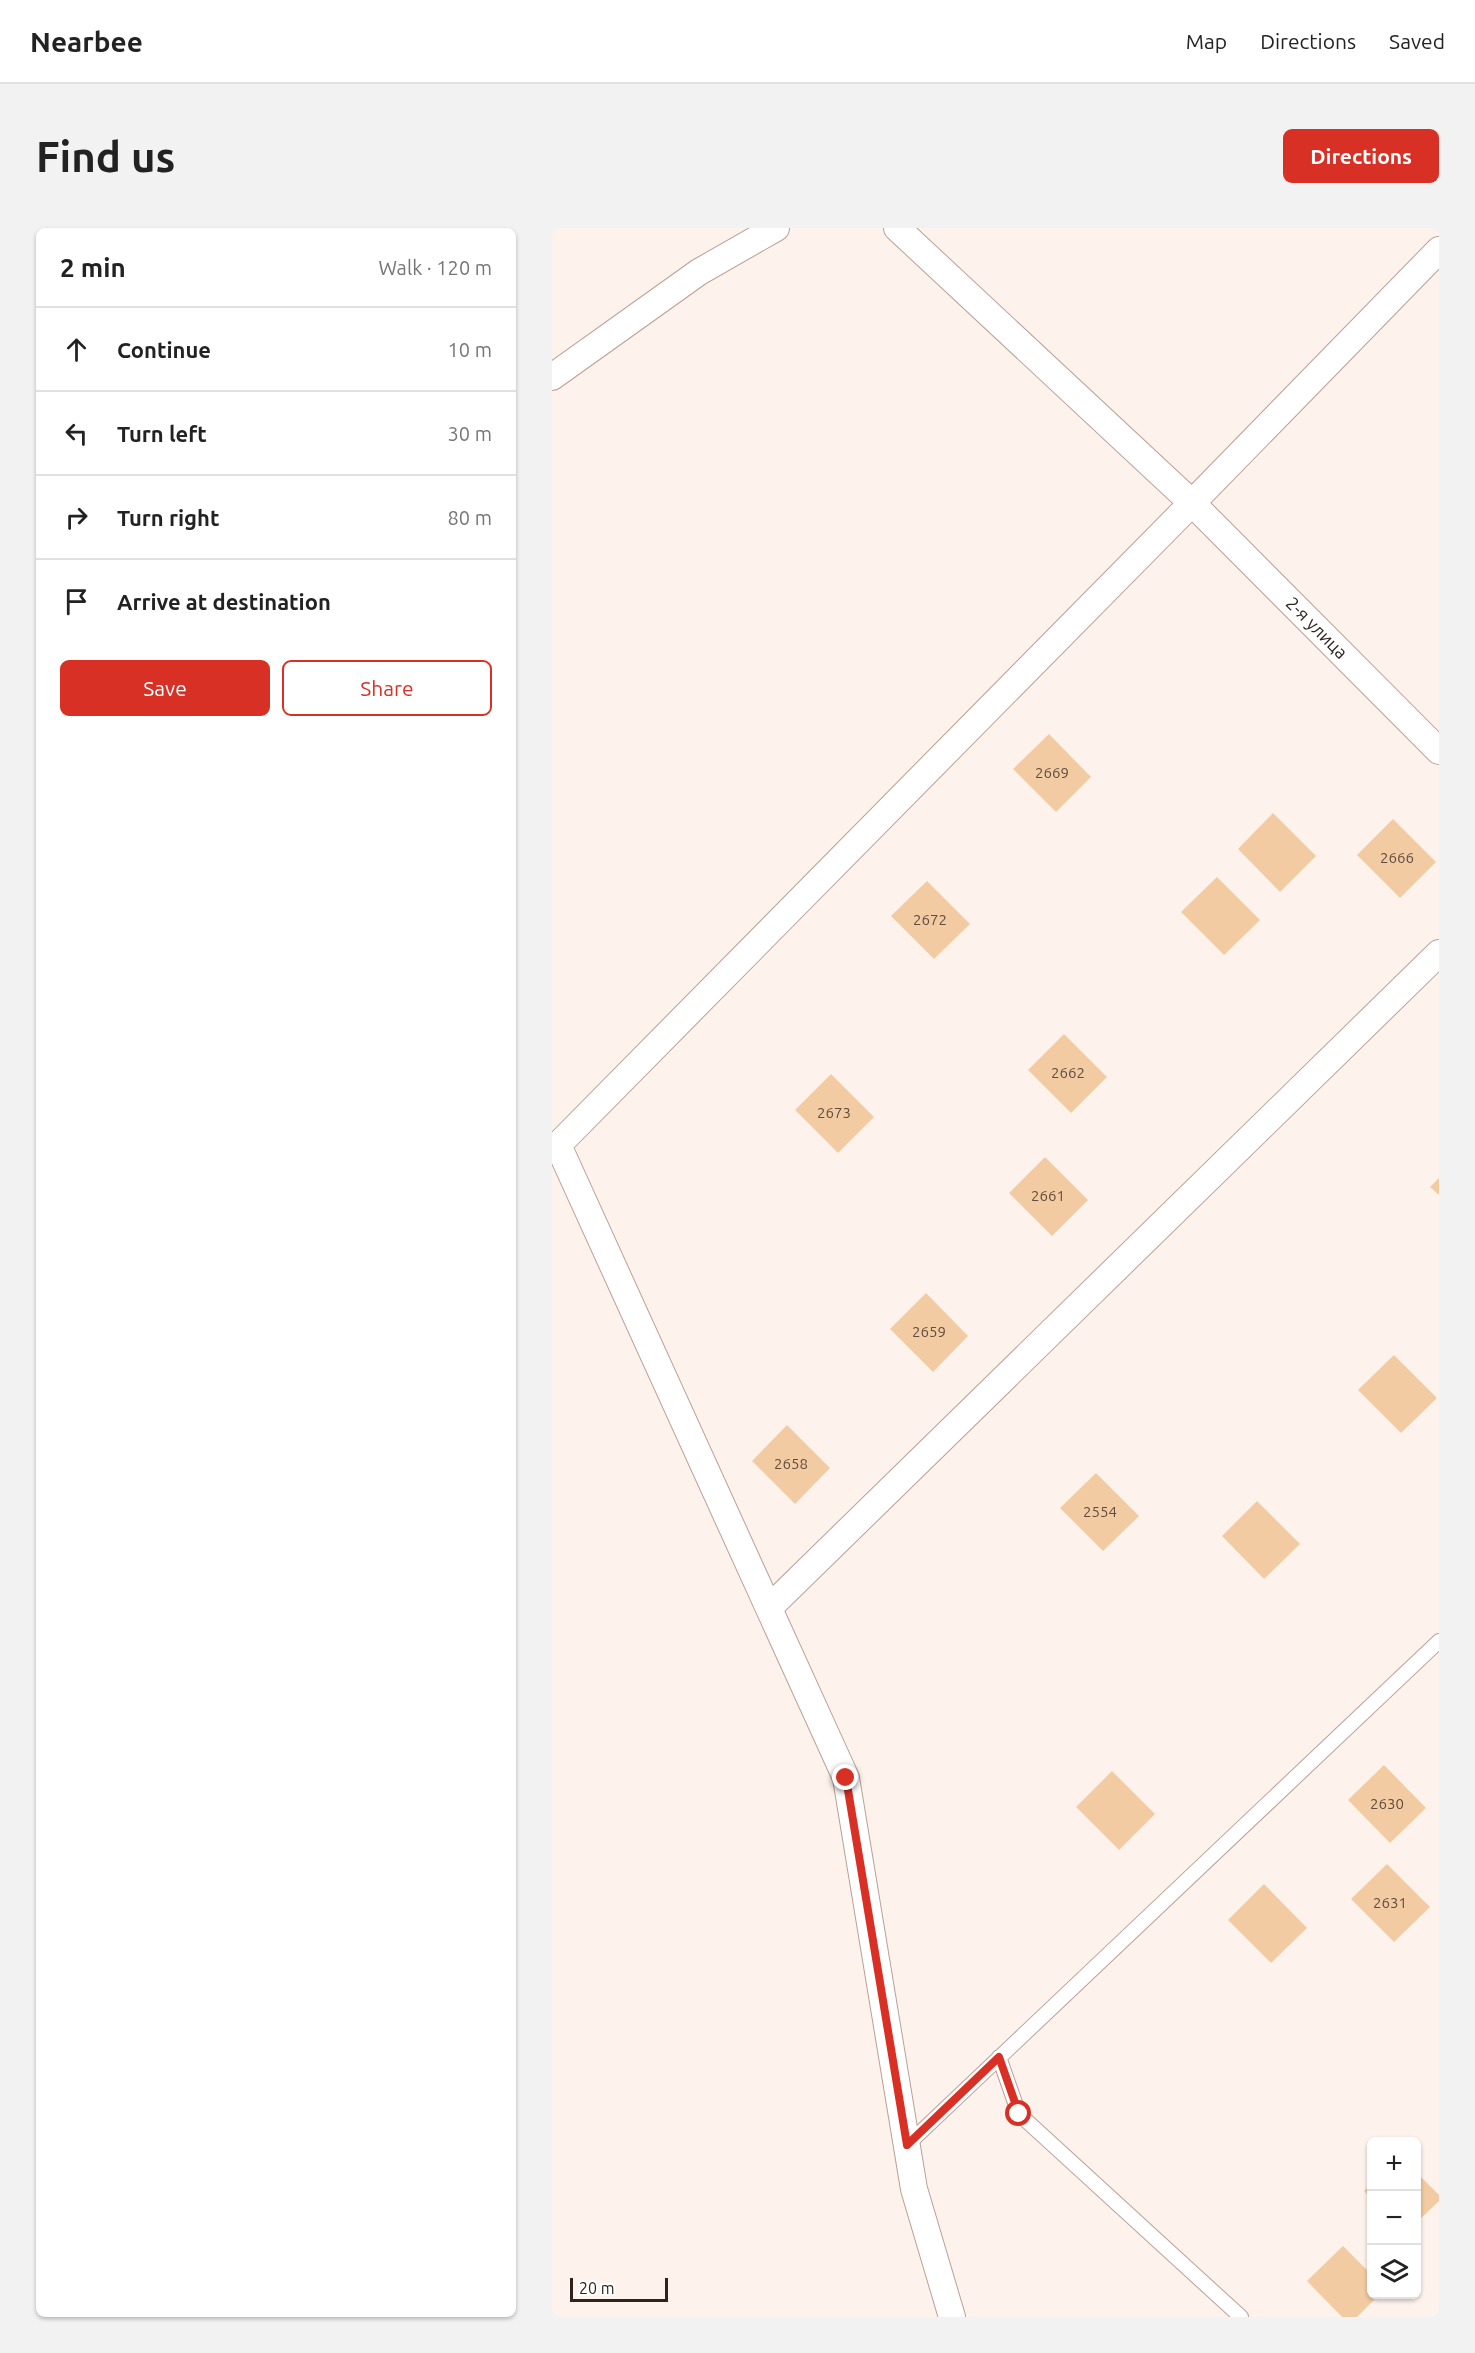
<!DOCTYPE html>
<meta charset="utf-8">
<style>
:root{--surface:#fff;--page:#f2f2f2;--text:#222;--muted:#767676;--line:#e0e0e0;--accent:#d93025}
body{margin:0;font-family:Ubuntu,sans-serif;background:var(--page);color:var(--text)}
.controls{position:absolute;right:18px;bottom:18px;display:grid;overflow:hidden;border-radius:9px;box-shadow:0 2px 4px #0004}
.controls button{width:54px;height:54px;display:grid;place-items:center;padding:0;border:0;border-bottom:2px solid var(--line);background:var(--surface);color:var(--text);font:30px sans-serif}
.scale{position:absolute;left:18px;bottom:15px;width:98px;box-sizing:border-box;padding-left:6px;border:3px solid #2e231f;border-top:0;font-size:16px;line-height:21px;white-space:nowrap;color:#2e231f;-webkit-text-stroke:4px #fff;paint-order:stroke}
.stop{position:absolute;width:18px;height:18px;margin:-14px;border:4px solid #d93025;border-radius:50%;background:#fff}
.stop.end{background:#d93025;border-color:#fff;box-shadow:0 2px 6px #0008}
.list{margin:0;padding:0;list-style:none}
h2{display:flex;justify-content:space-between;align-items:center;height:78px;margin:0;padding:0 24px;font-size:26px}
h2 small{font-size:20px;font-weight:400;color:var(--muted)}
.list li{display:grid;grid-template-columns:39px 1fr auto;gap:18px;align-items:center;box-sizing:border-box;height:84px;padding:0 24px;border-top:2px solid var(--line)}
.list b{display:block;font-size:22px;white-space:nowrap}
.list em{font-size:20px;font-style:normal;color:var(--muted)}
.actions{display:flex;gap:12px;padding:18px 24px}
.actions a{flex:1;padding:14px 0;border:2px solid var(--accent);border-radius:9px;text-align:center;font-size:21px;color:var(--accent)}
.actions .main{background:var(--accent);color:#fff}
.icon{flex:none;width:33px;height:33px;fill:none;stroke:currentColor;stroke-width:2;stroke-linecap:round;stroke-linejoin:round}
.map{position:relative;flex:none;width:887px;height:2089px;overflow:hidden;border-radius:9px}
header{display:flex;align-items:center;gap:36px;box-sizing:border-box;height:84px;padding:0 30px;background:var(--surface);border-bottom:2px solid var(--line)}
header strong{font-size:28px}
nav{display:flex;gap:33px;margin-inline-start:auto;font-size:21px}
.intro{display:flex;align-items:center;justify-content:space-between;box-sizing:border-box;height:144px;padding:0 36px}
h1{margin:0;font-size:42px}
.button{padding:15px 27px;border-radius:9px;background:var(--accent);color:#fff;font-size:21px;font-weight:700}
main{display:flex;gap:36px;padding:0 36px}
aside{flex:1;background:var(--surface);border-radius:9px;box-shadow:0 2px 4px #0004}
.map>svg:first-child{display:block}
</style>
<header>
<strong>Nearbee</strong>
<nav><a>Map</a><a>Directions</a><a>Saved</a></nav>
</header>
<div class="intro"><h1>Find us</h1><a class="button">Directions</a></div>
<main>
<aside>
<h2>2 min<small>Walk · 120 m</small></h2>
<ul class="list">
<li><svg class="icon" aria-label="ahead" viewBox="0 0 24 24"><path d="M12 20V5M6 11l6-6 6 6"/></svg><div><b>Continue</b></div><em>10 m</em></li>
<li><svg class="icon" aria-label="left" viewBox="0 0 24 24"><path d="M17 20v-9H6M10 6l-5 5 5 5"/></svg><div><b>Turn left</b></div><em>30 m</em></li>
<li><svg class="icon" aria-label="right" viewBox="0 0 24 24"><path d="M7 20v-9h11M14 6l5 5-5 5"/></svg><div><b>Turn right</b></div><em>80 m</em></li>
<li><svg class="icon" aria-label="arrive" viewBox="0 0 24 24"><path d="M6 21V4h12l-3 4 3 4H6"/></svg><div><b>Arrive at destination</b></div></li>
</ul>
<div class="actions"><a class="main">Save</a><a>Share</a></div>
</aside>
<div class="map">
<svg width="887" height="2089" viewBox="0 0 887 2089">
<rect width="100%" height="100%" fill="#fef2ed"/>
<path fill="#f3cba2" d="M497,506l42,43 -35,35 -43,-43z
M721,585l43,43 -36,36 -42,-43z
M841,591l43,43 -36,36 -43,-43z
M665,649l43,43 -36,35 -43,-43z
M375,653l43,43 -36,35 -43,-43z
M512,806l43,43 -36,36 -43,-43z
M279,846l43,43 -36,36 -43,-43z
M493,929l43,43 -36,36 -43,-43z
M887,950v17l-9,-8z
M374,1065l42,43 -35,36 -43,-43z
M842,1127l43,43 -36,35 -43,-43z
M235,1197l43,43 -35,36 -43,-43z
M544,1245l43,43 -36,35 -43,-43z
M705,1273l43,43 -36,35 -42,-43z
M832,1537l42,43 -36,35 -42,-43z
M560,1543l43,43 -36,36 -43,-43z
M835,1636l43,43 -36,35 -43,-43z
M712,1656l43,44 -36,35 -43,-43z
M864,1944l23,23v6l-23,22z
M820,1955v16l-8,-8z
M791,2018l29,29v19h8l-23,23h-15l-35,-36z"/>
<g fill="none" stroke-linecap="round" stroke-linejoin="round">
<g stroke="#bc9f95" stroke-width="16">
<path id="lane" d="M447,1829l20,57 222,203
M355,1917l532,-504"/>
</g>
<g stroke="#bc9f95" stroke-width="28">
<g id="street">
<path d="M345,0l295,275 -634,642 288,633 68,411 38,128"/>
<path id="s1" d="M887,22l-247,253 247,248"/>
<path d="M0,149l147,-105 77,-44"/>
<path d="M218,1379l669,-654"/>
</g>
</g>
<use href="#lane" stroke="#fff" stroke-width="14"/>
<use href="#street" stroke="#fff" stroke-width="26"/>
</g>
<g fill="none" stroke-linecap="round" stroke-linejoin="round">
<path stroke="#d93025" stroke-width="8" d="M294,1550l61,367 92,-88 20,57"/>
</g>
<g text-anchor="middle" stroke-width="4.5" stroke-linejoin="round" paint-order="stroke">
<g font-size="15" fill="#5f4d40">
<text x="500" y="550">2669</text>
<text x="845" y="635">2666</text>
<text x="378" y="697">2672</text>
<text x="516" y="850">2662</text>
<text x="282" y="890">2673</text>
<text x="496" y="973">2661</text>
<text x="377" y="1109">2659</text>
<text x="239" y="1241">2658</text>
<text x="548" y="1289">2554</text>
<text x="835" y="1581">2630</text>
<text x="838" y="1680">2631</text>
</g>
<g font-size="18" fill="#2e231f" stroke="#fff">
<text dy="6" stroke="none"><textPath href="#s1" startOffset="530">2-я улица</textPath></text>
</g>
</g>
</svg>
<div class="controls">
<button>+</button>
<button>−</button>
<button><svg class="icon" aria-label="layers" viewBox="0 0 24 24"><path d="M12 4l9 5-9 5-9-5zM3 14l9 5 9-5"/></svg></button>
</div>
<div class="scale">20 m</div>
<div class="stop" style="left:467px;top:1886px"></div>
<div class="stop end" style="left:294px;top:1550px"></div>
</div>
</main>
